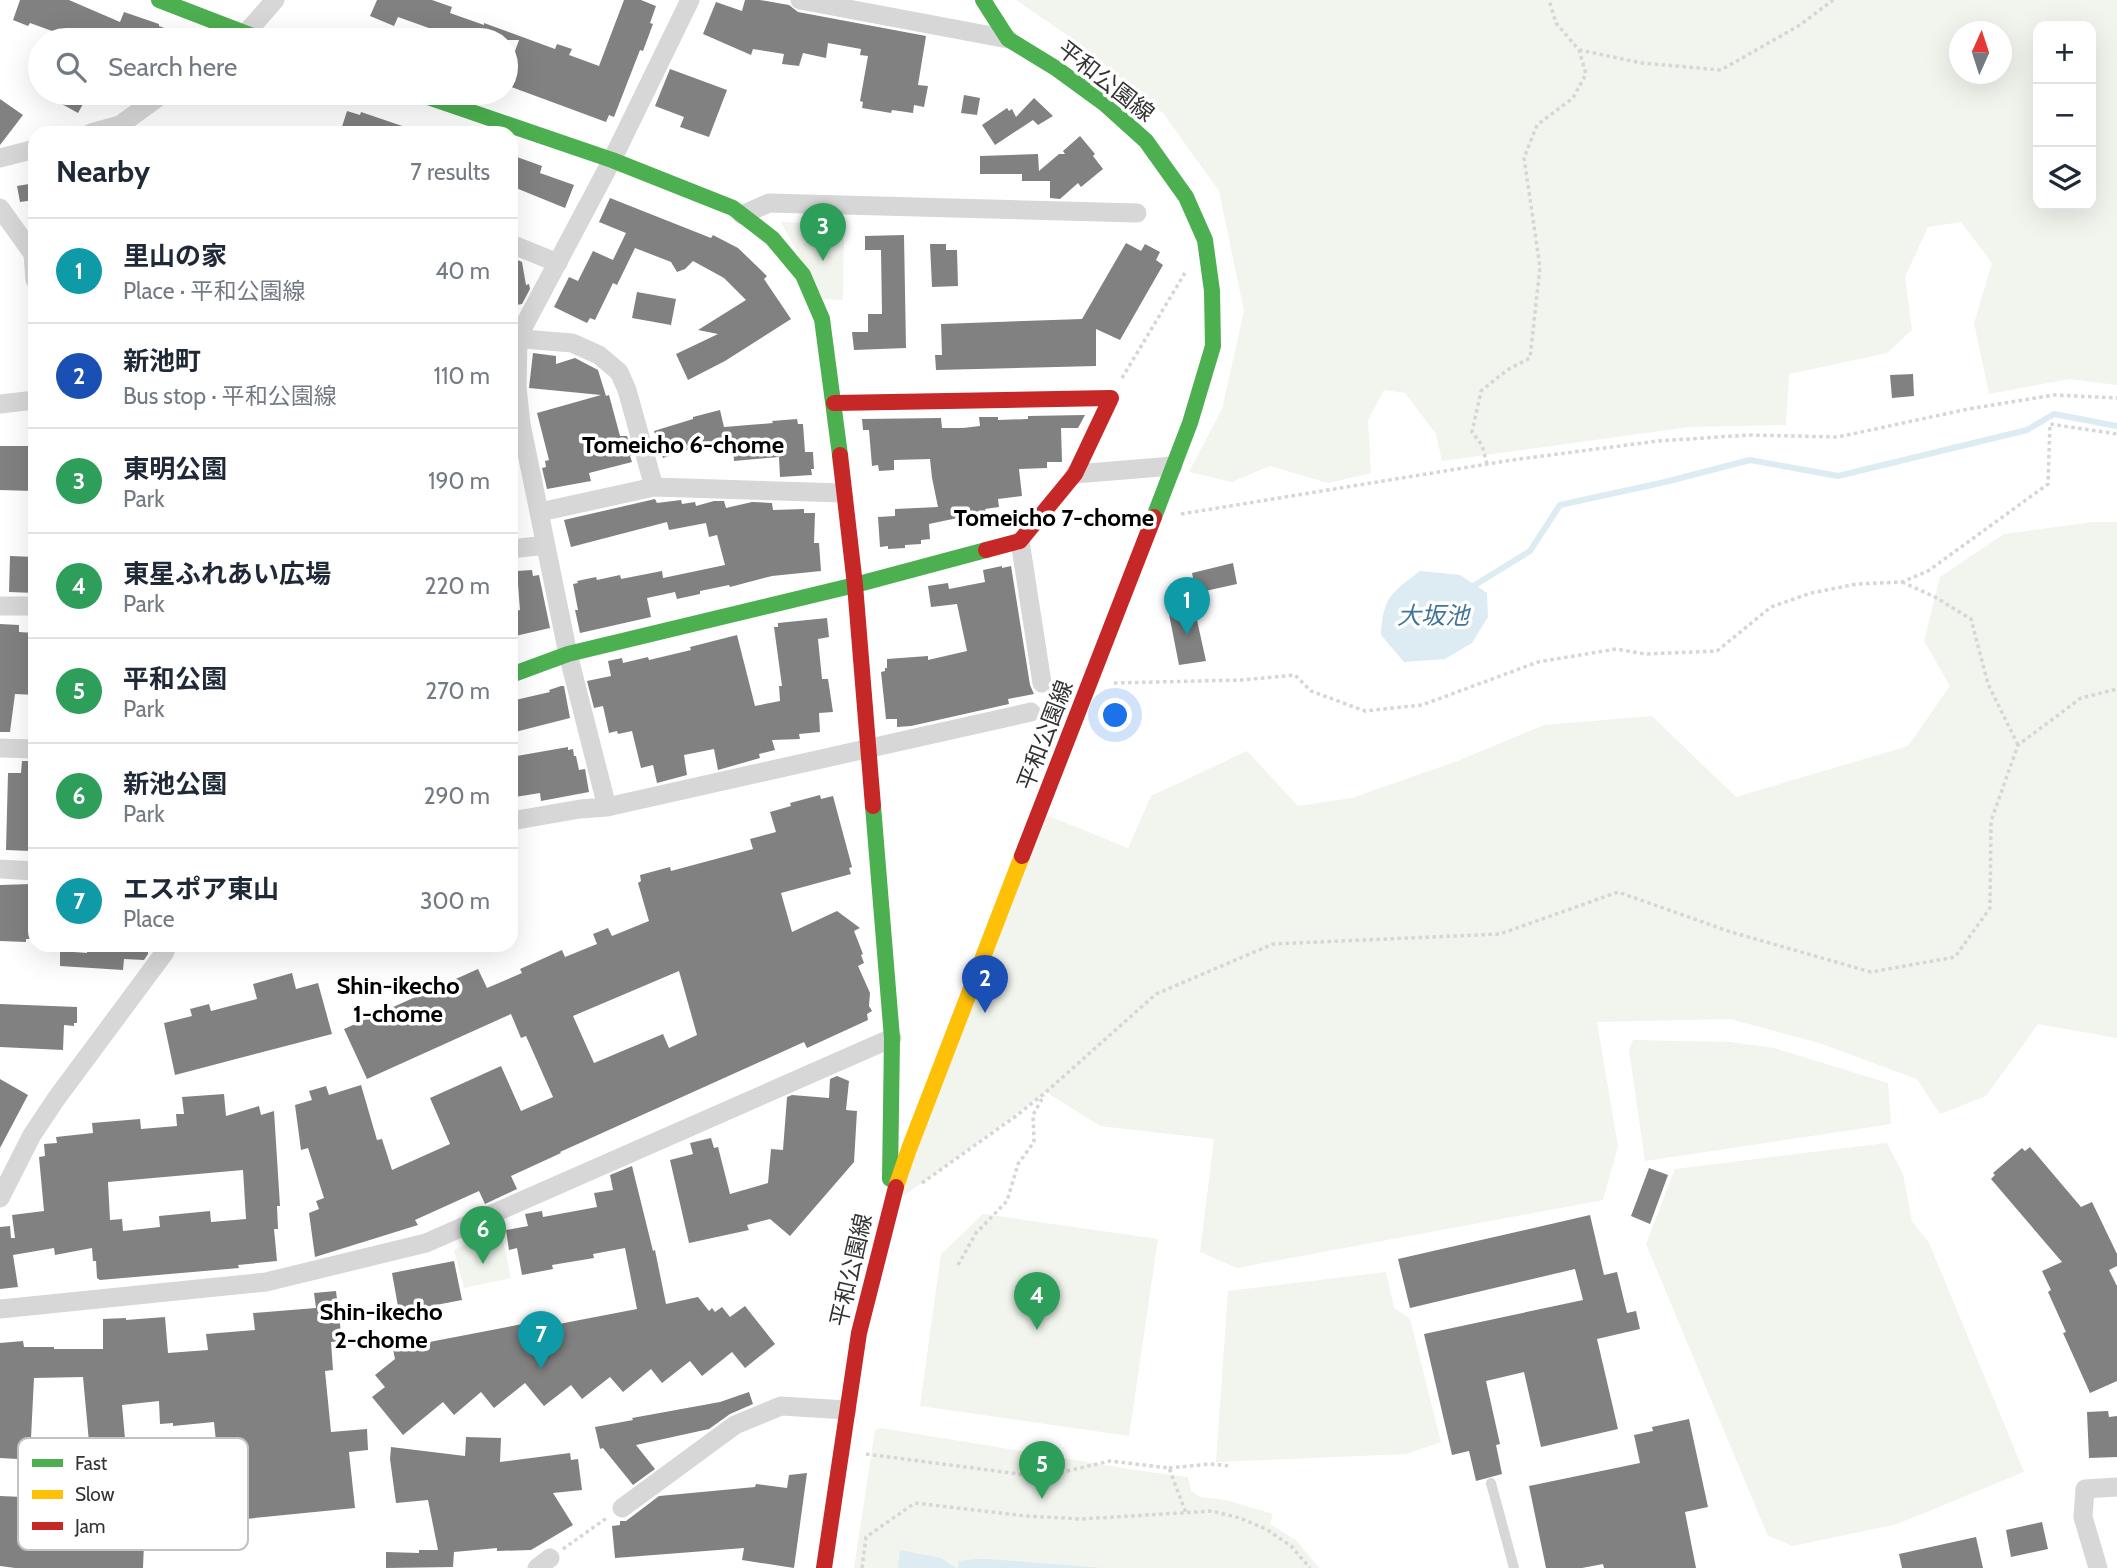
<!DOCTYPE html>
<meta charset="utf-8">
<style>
:root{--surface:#fff;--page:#f2f2f3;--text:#1f2937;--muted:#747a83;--line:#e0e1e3;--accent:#0b8043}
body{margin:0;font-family:Cabin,"Noto Sans JP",sans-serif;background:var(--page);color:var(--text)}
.controls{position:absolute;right:21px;top:21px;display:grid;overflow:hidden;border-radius:14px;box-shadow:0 7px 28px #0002}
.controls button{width:63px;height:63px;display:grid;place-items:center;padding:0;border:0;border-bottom:2px solid var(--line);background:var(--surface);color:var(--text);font:35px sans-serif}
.compass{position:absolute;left:1949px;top:21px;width:63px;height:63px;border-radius:50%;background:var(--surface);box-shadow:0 7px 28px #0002;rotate:3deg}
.you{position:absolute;left:1116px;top:716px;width:24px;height:24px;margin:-18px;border:5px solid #fff;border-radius:50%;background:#1a73e8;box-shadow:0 0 0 10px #1a73e833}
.badge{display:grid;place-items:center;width:46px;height:46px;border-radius:50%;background:var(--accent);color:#fff;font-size:23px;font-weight:700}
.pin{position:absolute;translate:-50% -58px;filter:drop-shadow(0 2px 4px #0008)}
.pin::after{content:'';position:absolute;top:37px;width:24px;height:21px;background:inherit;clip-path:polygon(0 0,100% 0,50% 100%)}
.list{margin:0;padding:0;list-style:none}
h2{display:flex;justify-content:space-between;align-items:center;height:91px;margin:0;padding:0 28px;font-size:30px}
h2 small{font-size:23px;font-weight:400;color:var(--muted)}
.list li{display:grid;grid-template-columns:46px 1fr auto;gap:21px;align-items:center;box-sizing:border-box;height:105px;padding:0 28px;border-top:2px solid var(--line)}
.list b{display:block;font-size:26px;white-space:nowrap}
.list p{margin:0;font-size:23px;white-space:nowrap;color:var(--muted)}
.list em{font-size:23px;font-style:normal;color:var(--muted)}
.icon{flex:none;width:38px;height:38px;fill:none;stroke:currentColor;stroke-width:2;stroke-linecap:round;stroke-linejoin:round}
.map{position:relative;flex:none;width:2117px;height:1568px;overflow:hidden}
.search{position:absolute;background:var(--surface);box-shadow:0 7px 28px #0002;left:28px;top:28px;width:490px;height:77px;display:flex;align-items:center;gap:18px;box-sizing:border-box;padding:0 24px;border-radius:38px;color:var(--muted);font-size:26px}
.panel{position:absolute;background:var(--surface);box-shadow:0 7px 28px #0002;left:28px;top:126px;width:490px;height:826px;border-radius:21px}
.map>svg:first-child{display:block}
</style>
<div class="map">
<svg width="2117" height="1568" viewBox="0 0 2117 1568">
<rect width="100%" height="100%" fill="#fff"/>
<path fill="#f1f5ed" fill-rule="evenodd" d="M1016,0h1101v385l-48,-6 -80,15 -15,-71 18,-60 -31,-41 -33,5 -23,50 7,53 -25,23 -98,21 -3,51 -97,2 -247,34 -6,-27 -31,-41 -21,-3 -16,30 3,53 -43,10 -58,-17 -38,16 -43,-10 33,-63 22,-98 -25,-120 -56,-78 -83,-69zM2091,26v179h-53v-179zM1960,32h42v42h-42z
M781,222l63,2 -1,76 -20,-1z
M2093,522h24v516l-79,-14 -52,72 -46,18 -23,-35 -98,-36 -89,-24 -133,3 21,124 -15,54 -366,68 -37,-16 14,-113 -114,-13 -54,-34 -156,114 154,-392 84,34 23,-52 96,-45 51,55 54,-8 108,-38 84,-35 108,-9 84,81 172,-51 42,-60 -26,-45 16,-64 64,-43z
M1633,1040l97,2 44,6 114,35 3,41 -246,37 -16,-111z
M1887,1143l16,31 9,47 17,22 95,229 -127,52 -104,22 -25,-10 -122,-292 29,-75z
M983,1214l175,25 -29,197 -209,-30 21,-152z
M500,1227l11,51 -47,10 -10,-38z
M1386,1272l8,36 16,11 31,123 -35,12 -190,8 12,-171z
M881,1428l267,44 40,5 3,14 9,6 26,3 47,14 -3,10 27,17 22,27h-465l21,-138z"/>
<path fill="#ddebf3" d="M1420,571l40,4 27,18 1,24 -16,26 -27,16 -41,3 -23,-27c2,-38 10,-42 39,-64z
M900,1550l41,8 15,10h-58z
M976,1559h12l115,9h-145l1,-7z"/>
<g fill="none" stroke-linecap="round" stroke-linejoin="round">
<path stroke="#ddebf3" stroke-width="6" d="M1475,585l55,-34 30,-46 105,-23 85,-22 88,16 189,-46 27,-16 63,12"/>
</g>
<path fill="#818181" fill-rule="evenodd" d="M20,0h49l51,22 4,-10 35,12v2l34,13 -1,1h-115l-47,-17 -2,3 -15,-6z
M377,0h55l20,7 -2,6 34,12v-2l71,26 2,-5 15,5 -3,6 30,11 25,-66h17l15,6 -6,17 3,1 -10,27 -3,-1 -26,67 -5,-2 -3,7 -100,-37v-9l13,-36h-66l1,-3 -56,-20 -4,9 -24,-10z
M745,0h15l29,5 9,7 128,24 -8,49 10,1 -4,21 -10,-2 -1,8 -21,-3 -1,3 -29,-5 1,-6 -3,-1 8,-45 -8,-1 1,-6 -33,-6 -2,15 -23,-5 -4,13 -17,-2 2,-10 -31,-5 -2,6 -48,-21 13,-32 26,9z
M670,69l57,21 -18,47 -29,-10 4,-10 -29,-11z
M66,93h23l-11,20 -18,-10z
M964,95l16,3 -3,17 -16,-2z
M1034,98l19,18 -15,9 -5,-5 -38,25 -13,-20 25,-17 2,3 3,-2 4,8z
M0,99l23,16 -23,30z
M347,111l13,4 1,-3 53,18 -1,3h-73z
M1080,136l15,18 -2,2 10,13 -22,18 -3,-4 -18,16 -10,-1v-17h-28v-7h-42v-18l58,-2 1,17 20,-17h6l-2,-3z
M517,157l25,9 -2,7 34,12 -9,23 -54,-22v-12z
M35,183v17l-15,2 -3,-16z
M610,198l101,40 2,-3 25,13 29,28 -3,3 27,40 -66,42 -37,19 -12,-26 42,-20 -20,-4 48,-30 -22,-22 -31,-17 -8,8 -8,3 -6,-10 -36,-14 -18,37 -4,-2 -18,37 -5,-2 -3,5 -33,-16 15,-30 9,4 15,-30 20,9 13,-27 -27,-11z
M904,235l2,113 -52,2 -2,-18h16v-18h14l-1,-64h-16v-14z
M1126,243l15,8 4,-7 15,8 -4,8 7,5 -43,75 -24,-11v37l-160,4 -1,-15h7l-1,-31 141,-5z
M930,244h16v6h11l1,36 -26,1z
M511,257l11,5 4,23 3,-1 1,5 -8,15 -11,2z
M637,292l39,7 -5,26 -39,-7z
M533,353l23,3v8l19,-6 23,12 8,26 3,-1 11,41h7l6,20h-3l2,6 -43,11 2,8 -44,8 -5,-21 4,-1 -1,-6 4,-1 -12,-47 64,-18 -72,-7z
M1913,374l1,22 -22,2 -2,-23z
M720,410l4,17 49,-4 -1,-2 25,-2 1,5h5l2,28h8l1,17h-3l1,6 -32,2 -1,-20 -45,4 -1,-15 -23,5 -2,-8 -45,15 -9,-27 39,-12v-2z
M1085,415l-7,13h-17l1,34h-15v6l-28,1 3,27 -24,3 1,8 -14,2 1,3 -57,12 1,15 -9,1v4l-16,1v3l-17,1v-3l-8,1 -2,-30 17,-1v-7l43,-2 -6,-29 -2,-19 -36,1v10l-15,1 -1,-6 -6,1 -3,-36h-6l-1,-11 79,-1 1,10h21l17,-2 -1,-9h19v3l30,-1v-3z
M0,446h32l2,45 -34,-1z
M655,499l2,4 24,-3 1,4 13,-2 1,4 18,-5h10l2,7 26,-6 20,1 1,7 31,-1v4h11l-1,30h5l2,28 -49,5 -42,11 -1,-2 -29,6v3l-23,5 -2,-7 -28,6 4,19 -71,16 -5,-23h3l-5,-26 5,-1 -1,-2 19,-4 1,3 23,-5 1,4 41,-8 1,7 62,-13 -8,-30 -8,2 -3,-14 -37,7 -2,-8 -96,25 -7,-27z
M10,556l25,1v36l-26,-1z
M1233,563l4,21 -41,9 -4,-20z
M1002,566v2l9,-2 19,119 4,9 -26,5 1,5 -98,22 -14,1v-8h-11l-5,-47 4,-1v-3h2v-9l41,-3v4l39,-9 -10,-47 -26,3 -3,-21 20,-3 1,6 36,-7 -2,-12z
M532,570l1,6 6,-1 11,53 -39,9v-25l9,-2 -3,-39z
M1193,602l13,59 -27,4 -11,-56z
M827,618l2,19 -11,2 4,40h6l5,33 -14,1 1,19 -21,2 1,5 -28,1 3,10 -16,4 1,4 -42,12 -4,-21 -30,6 3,20 -30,8 -4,-18 -12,3 -9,-37 -14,3 -1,-3 -8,2 -6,-27 -9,2 -7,-27 24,-5 -3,-15 14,-3 1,5 25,-6 1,3 42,-10 -1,-3 47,-12 18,71 25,-5 -1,-15h3l-8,-59h4v-4z
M0,624l19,1v7l16,1v62l-20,-1 -5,38h-10z
M561,686h3l6,32 -59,15v-32l39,-9 -1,-2z
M568,747v3l5,-1 1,7h2l3,14 6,-1 4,23 -48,9 -1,-8 -25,4 -4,-23v-17z
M22,761h13l-4,90 -25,-1 2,-77h13z
M820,795l1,4 12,-3 19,71 -3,1 2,6 -70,19 11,39 45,-21 23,17 -6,3 9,23 -2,1 3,8 -6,3 12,27 -1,13 3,5 -5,3 1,6 -61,28 -3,-6 -244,110 1,1 -50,23 6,13 -32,15 -6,-13 -64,29 3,5 -103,32 -6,-44 10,-4 -3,-8 8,-3 -16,-50 -7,2 -6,-45 17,-5 -3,-9 17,-5 3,9 32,-10 16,55 5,-1 10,31 58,-26 -20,-46 71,-32 20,45 32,-14 -27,-61 -5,2 -10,-24 -144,65 -23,-50 134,-60 9,19 35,-15 -2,-4 42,-19 3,7 32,-13 -4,-10 15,-6 4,8 37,-15 -11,-38 3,-2 -1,-6 30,-8 1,4 82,-22 -3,-10 26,-7 -6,-20 21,-6 -1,-3zM679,971l18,64 -28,13 -6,-14 -69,29 -21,-47z
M31,884l1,21h3v34h-9v3l-26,-1v-56z
M87,945h61v9l-4,6 -20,-1 -1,11 -63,-4v-15l27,2z
M292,973l4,16 22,-6 14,51 -157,41 -11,-52 28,-7 -2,-7 19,-5 2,7 46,-12 -4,-15z
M0,1004l77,3v16h-3v3l-10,-1 -1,25 -63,-3z
M837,1076l12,5 -3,29 11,1 -3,51 -64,74 -20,-17 -23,6 2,5 -60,13 -19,-83 23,-6 -3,-11 21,-5 3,10 4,-1 12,47 38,-11 3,-34 12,1 4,-53 5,-2 37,3 1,-19z
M0,1079l28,16 -28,53z
M224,1094l2,22 33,-10 2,9 13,-4 6,95h-3l1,23h-4l3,32 -39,4 1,3 -139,12 -3,-2 -1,-17h-3l-1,-13 -37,7 -1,-7 -41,7 5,32 -18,2v-62l10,-1 1,12h4l-3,-23 32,-4 -5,-54 6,-1 -1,-12 13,-1 -1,-6 37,-4 -1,-10 48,-4 1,10 36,-3 -1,-12h8l-2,-17zM243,1170l3,49 -35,3 -1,-11 -51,5 1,11 -37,4 -1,-12 -12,1 -2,-38z
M2030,1147l51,60 11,-5 25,52v12l-8,4 8,16v95l-27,12 -27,-60 3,-1 -18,-40 3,-2 -9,-19 20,-9 -71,-83 4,-4 -2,-2 29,-25 3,3z
M632,1166l21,85 2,-1 11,54 32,-7 11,14 3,-3 3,4 7,-5 8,10 15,-11 30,38 -30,24 -13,-16 -30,24 -12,-15 -28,22 -11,-14 -28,23 -13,-15 -28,22 -11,-14 -27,21 -19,-23 -31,25 -13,-16 -27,23 -11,-13 -40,33 -31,-38 13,-10 -10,-12 20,-16 -2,-10 140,-27 5,6 99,-19 -12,-61 -32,6 1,4 -42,7 1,4 -31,6 -5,-27 -8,2 -3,-20 22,-4 -3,-12 17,-3 1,6 54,-10 -3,-14 19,-3 -3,-15z
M1649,1168l19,7 -18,49 -19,-8z
M1590,1215l14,60 13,-3 10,41 9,-2 4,18 -43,10 21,90 -77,18 -17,-75 -38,9 14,63 -4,1 6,29 -26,7 -7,-30 -17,4 -28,-121 159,-34 -8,-31 -165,39 -12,-49z
M454,1261l8,39 -63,12 -7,-39z
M336,1291l6,50 -11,1 2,28 -8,1 6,61 36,-3 1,21 -19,2 6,56 -180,18 -5,-50 49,-5 -5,-49 -41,4v-3l-13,1 -1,-23 -37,4 5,56 -36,3 -8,-87 -49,1 -3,60 6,1 -1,21 -36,-2v-115l23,-2 1,6h30v2h49v-30l23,-1v2l39,-3 3,36 40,-3 -2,-16 49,-4 -2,-17 63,-5 -2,-15z
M749,1392l4,12 -23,10 -21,15 -73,16 19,24 -22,16 -30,-37 -3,1 -5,-22 38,-7 -1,-2 88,-16z
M2108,1411l1,6 8,-1v41l-28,1 -2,-46z
M1689,1419l19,88 -23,5 11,56h-92l-1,-4 -21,4h-36l-17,-82 111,-23 -6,-28 19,-4 -1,-4z
M466,1437l35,1 -1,24 70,-9 1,7 7,-1 4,31 -29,3 20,32 -42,25 -34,1v-3l-43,4 -1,15 -67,1v-16l33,1v-3h19l-10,-50 -32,3 -6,-44 1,-12 74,9z
M807,1473l-13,95 -52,-8 2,-12 -129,10 -3,-32 8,-1v-4h6l33,-25 96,-9 1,-3 31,4 2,-13z
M0,1496l46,2 -1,26 97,4 -1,15h3l-1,25h-128l-15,-2z
M2042,1522l6,27 -37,8 -5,-27z
M1976,1537l7,31h-81l-3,-14z"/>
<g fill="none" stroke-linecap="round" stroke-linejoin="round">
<path stroke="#d6d6d6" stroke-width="3.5" stroke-dasharray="3.5 3.5" stroke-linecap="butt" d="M1579,50l63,13 79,7 79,-45 33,-25
M1122,378l63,-105
M1487,464l-5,-19 -10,-13 9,-41 26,-21 23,-12 10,-91 -16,-109 13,-33 36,-27 13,-24 -7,-24 -23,-27 -7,-23
M1181,514l331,-54 146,-19 91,-6 89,2 130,-28 86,-14 63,3
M1902,582l33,15 36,22 17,65 30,61
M1114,683l128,-3 53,-5 16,16 54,20 57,-6 116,-43 78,-13 29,5 72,-3 54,-44 40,-14 46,-9 45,-2 26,-11 120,-87 2,-60 67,10
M922,1183l94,-67 30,-24 110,-98 117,-50 227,-10 118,-42 113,40 140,40 84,-15 35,-49 1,-87 27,-76 63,-47 36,-9
M958,1265l18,-32 31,-32 11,-37 16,-22 -1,-27 11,-20
M866,1454l176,23 68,-16 59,7 17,45
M1169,1468l41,-4 21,2
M563,1549l45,-32
M862,1568l4,-31 49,-34 111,13 55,3 131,-8 28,7 26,11 25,17 19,22"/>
<path stroke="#d7d7d7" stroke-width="10" d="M1491,1483l23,85"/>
<path stroke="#d7d7d7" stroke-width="19" d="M800,0l208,39
M237,40l8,-6 30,-34
M91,133l29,-8 44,-32
M0,158l35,-9
M0,208l33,46
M742,215l27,-12 368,10
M511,244l47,19
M35,254h-2l2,26
M511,338l61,5 27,12 20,17 8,18 27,97
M0,404l35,-4
M1075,474l98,-8
M540,512l114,-25 189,6
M1020,541l22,142
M511,549l35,-4
M0,606h35
M0,748l35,1
M607,807l-39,-153 -47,-230 -4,-37 1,-50 94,-177 78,-160
M511,821l69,-12 27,-2 424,-95
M0,869l35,2
M0,1198l32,-63 24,-36 109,-147 2,-7
M0,1309l266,-27 160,-39 466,-205
M622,1508l113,-83 46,-19 66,4
M537,1568l13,-10
M2098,1568l-15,-51 2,-28 32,-2"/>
<path stroke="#4caf50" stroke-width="16" d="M159,0l104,40
M983,0l25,39 49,30 48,35 41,37 40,56 19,43 7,51 1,55 -23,77 -36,94
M416,93l196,67 121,48 39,30 31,37 19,44 18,136
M511,675l57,-21 287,-69 131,-35
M873,806l19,232 -2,141"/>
<path stroke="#ffc107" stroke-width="16" d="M896,1187l13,-38 113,-293"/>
<path stroke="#c62828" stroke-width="16" d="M834,403l277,-5 -36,76 -55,67 -34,9
M840,455l15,130 18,221
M1022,856l132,-339
M824,1568l35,-235 37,-146"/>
</g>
<g text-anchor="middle" stroke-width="7" stroke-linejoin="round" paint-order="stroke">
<g font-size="23" fill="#333" stroke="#fff">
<text transform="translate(1106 81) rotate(38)" y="8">平和公園線</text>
<text transform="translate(1045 735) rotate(-69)" y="8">平和公園線</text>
<text transform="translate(851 1270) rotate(-77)" y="8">平和公園線</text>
</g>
<g font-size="24" font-weight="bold" fill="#000" stroke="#fff">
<text x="683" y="453">Tomeicho 6-chome</text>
<text x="1054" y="526">Tomeicho 7-chome</text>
<text x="398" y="994">Shin-ikecho<tspan x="398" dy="28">1-chome</tspan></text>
<text x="381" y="1320">Shin-ikecho<tspan x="381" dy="28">2-chome</tspan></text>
</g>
<g font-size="24" font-style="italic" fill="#3f7597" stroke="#fff">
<text x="1433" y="624">大坂池</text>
</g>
</g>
<rect x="18" y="1438" width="230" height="112" rx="10" fill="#fff" stroke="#c2c2c2" stroke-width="2"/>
<rect x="32" y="1459" width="31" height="8" fill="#4caf50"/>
<rect x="32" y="1490" width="31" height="9" fill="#ffc107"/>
<rect x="32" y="1522" width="31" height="8" fill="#c62828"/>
<g font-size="19" fill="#333">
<text x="75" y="1470">Fast</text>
<text x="75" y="1501">Slow</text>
<text x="75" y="1533">Jam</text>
</g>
</svg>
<div class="controls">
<button>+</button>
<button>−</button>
<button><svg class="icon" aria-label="layers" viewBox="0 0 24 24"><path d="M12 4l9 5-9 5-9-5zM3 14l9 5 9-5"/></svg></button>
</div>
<svg class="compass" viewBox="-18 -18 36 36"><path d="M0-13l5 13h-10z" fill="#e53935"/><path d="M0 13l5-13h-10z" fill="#747a83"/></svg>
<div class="you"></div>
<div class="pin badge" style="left:1187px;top:635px;background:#0f9aa8">1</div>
<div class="pin badge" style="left:985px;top:1013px;background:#1a4fb4">2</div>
<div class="pin badge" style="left:823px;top:261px;background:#2e9e5b">3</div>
<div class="pin badge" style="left:1037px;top:1330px;background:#2e9e5b">4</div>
<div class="pin badge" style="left:1042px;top:1499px;background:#2e9e5b">5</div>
<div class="pin badge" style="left:483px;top:1264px;background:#2e9e5b">6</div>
<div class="pin badge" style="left:541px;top:1369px;background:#0f9aa8">7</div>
<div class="search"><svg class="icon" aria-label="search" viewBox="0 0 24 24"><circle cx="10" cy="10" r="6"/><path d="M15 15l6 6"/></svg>Search here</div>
<section class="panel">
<h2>Nearby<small>7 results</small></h2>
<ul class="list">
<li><span class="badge" style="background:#0f9aa8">1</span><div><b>里山の家</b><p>Place · 平和公園線</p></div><em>40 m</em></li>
<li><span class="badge" style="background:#1a4fb4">2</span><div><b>新池町</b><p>Bus stop · 平和公園線</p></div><em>110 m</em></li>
<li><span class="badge" style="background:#2e9e5b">3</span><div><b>東明公園</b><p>Park</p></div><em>190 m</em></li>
<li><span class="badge" style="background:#2e9e5b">4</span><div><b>東星ふれあい広場</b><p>Park</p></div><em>220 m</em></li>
<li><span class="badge" style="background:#2e9e5b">5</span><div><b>平和公園</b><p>Park</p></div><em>270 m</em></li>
<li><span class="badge" style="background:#2e9e5b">6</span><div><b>新池公園</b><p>Park</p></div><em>290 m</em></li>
<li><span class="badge" style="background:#0f9aa8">7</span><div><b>エスポア東山</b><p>Place</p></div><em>300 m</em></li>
</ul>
</section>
</div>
